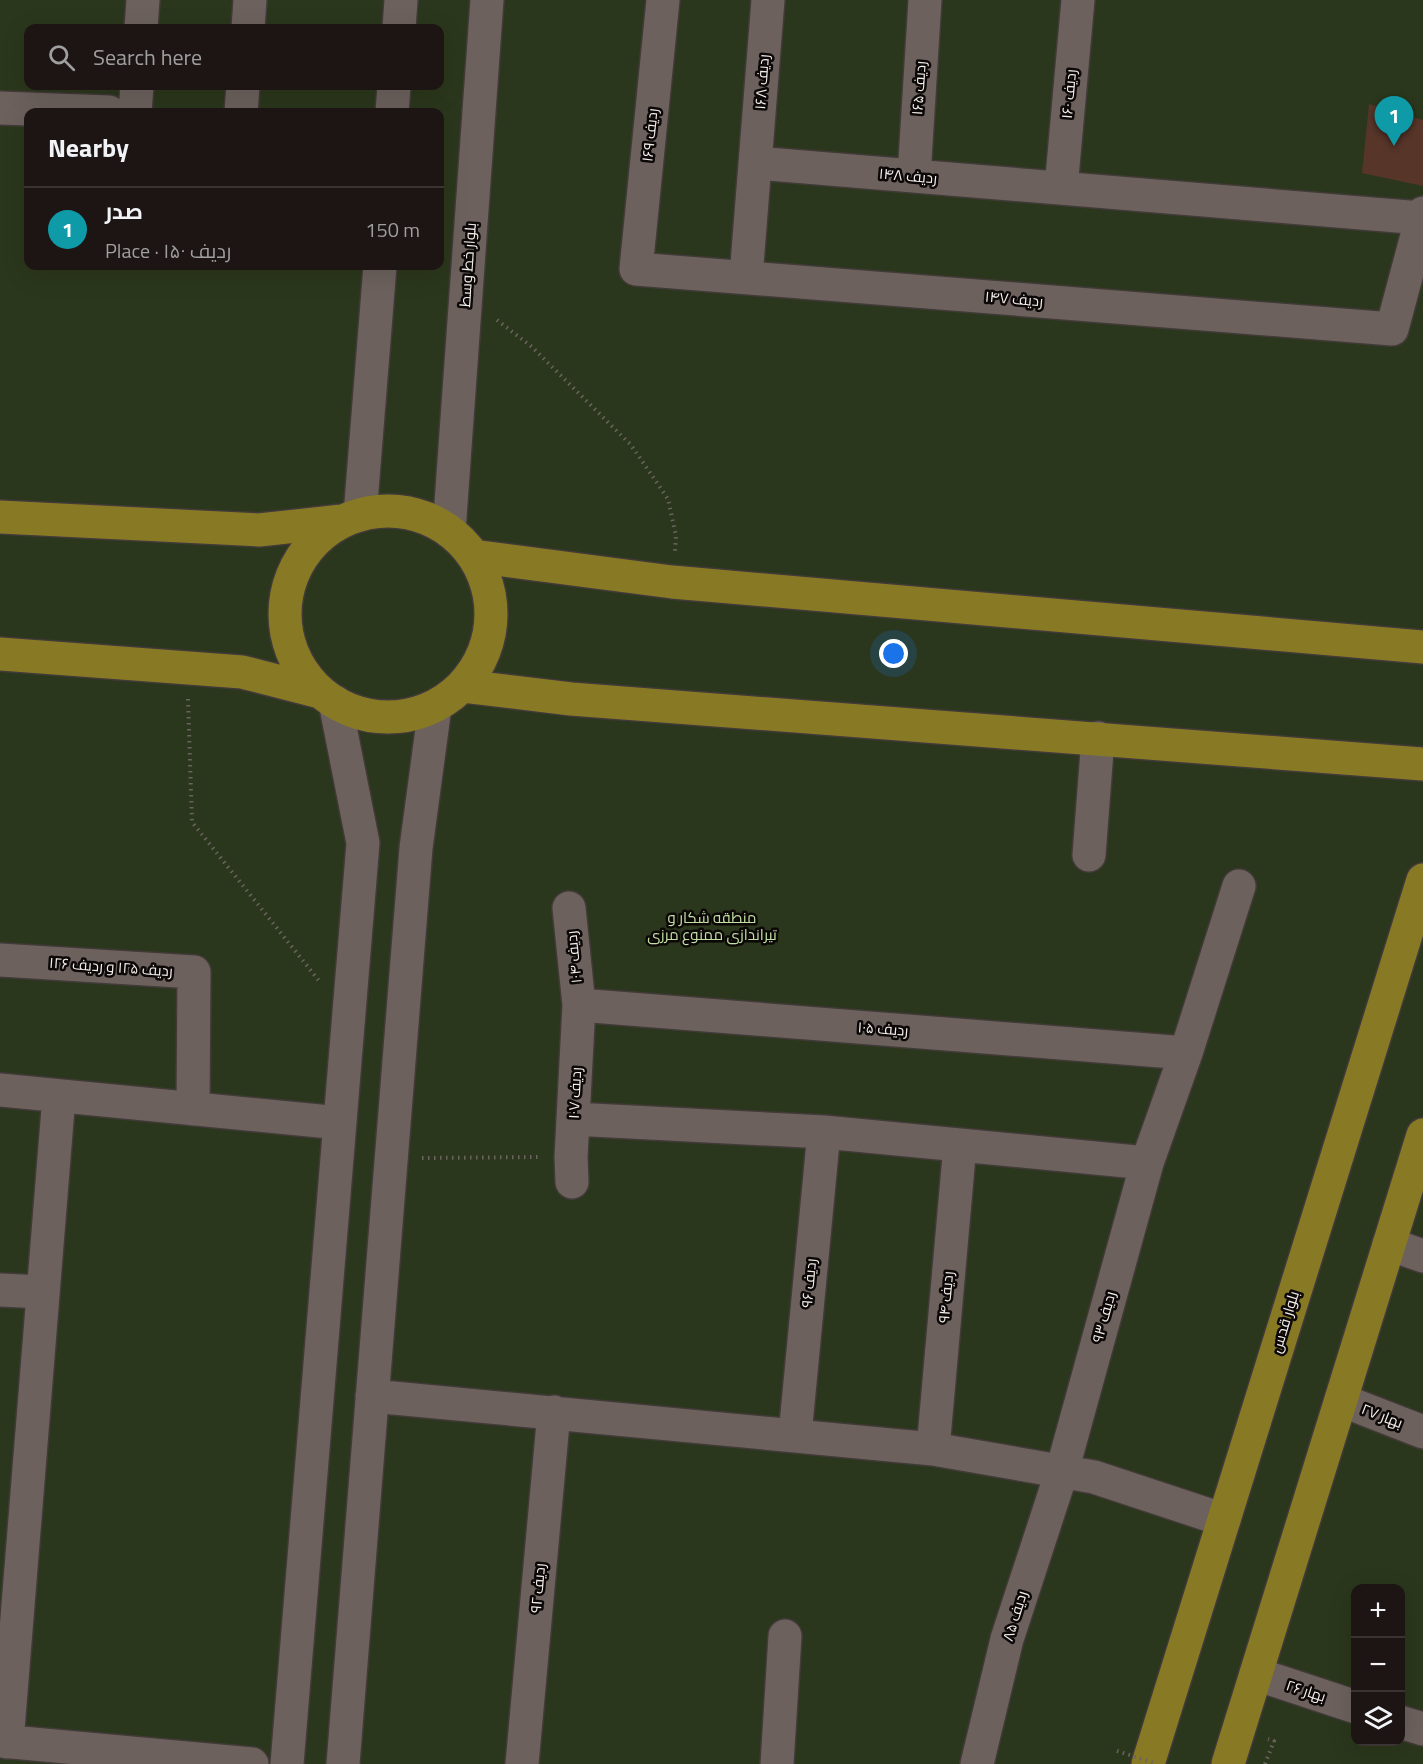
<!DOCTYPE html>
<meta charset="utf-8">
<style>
:root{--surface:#1c1513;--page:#292221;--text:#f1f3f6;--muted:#a09fa0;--line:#3a3433;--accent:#ea580c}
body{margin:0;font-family:"Titillium Web",Cairo,sans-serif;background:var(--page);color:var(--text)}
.controls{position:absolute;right:18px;bottom:18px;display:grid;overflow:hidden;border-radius:12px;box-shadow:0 6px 24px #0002}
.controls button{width:54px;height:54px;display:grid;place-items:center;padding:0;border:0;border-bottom:2px solid var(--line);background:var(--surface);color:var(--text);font:30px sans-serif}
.you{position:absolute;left:894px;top:654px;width:21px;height:21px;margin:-15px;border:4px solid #fff;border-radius:50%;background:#1a73e8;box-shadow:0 0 0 9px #1a73e833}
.badge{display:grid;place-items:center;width:39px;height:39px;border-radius:50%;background:var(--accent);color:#fff;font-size:20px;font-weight:700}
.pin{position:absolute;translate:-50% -50px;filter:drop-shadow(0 2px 3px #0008)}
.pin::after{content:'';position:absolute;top:32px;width:21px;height:18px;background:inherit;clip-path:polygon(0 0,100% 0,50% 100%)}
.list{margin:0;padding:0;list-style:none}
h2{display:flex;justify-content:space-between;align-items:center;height:78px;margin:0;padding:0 24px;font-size:26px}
h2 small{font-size:20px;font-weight:400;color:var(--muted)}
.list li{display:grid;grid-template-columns:39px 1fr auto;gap:18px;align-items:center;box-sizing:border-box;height:84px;padding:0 24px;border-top:2px solid var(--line)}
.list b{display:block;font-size:22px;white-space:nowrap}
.list p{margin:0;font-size:20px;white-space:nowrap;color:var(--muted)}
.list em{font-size:20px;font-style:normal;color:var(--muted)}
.icon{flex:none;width:33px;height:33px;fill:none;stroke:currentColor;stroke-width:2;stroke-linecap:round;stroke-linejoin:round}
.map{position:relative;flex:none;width:1423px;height:1764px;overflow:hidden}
.search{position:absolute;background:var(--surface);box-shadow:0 6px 24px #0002;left:24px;top:24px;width:420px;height:66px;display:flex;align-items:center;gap:15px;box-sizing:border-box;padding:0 21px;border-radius:12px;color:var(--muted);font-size:22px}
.panel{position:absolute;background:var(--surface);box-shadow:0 6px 24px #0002;left:24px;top:108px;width:420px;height:162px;border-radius:12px}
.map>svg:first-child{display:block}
</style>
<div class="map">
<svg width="1423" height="1764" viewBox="0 0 1423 1764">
<rect width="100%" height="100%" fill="#251c19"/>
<path fill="#2b371c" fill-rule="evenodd" d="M0,0h1423v1764h-1423zM28,28h412v58h-412zM28,112h412v154h-412zM1356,1588h44v154h-44z"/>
<path fill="#573529" d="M1369,104l54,16v66l-61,-13z"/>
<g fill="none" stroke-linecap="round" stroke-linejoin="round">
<g stroke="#413a38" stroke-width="36">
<path id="minor" d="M663,0l-27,269 756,60 31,-116
M141,28l2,-28
M248,28l2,-28
M399,28l2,-28
M0,108l109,4
M135,112l2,-26
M241,112l2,-26
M392,112l2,-26
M756,163l665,55
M914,176l11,-176
M1061,188l17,-188
M746,277l22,-277
M360,515l20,-249
M449,531l38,-531
M1089,855l9,-117
M569,908l10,97 -8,152 1,25
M0,960l194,12 -1,137
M579,1005l607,48
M0,1090l340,33
M573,1119l251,13 323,31
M1389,1244l34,12
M0,1290l43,2
M372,1396l561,53 161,28 130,43
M1341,1400l82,32
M795,1435l29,-303
M933,1449l27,-304
M1256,1674l100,33
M1400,1722l23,7
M0,1741l252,23
M7,1742l52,-646
M287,1764l76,-921 -28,-141
M343,1764l73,-916 19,-141
M522,1764l32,-352
M777,1764l8,-128
M977,1764l30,-125 55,-168 85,-308 39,-110 53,-167"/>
</g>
<g stroke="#413a38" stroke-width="36">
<path id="major" d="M285 614a103 103 0 1 1 206 0a103 103 0 1 1-206 0Z
M0,517l259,13 83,-9
M473,556l199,26 751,65
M0,654l242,18 78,20
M463,686l108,13 852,65
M1148,1764l275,-884
M1228,1764l195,-629"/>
</g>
<path stroke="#6b6360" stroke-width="4" stroke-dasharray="1.5 4.5" stroke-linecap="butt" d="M497,320l35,27 99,98 37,54 8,37 -1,15
M188,699l4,123 128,160
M422,1158l118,-1
M1265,1764l9,-23 -6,-2"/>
<use href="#minor" stroke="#6c615d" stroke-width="33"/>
<use href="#major" stroke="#887a25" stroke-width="33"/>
<path stroke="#6b6360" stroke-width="4" stroke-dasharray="1.5 4.5" stroke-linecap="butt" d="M1117,1751l40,13"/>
</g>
<g text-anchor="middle" stroke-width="5" stroke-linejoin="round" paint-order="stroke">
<g font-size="15" fill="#f5efec" stroke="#0c0807">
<text transform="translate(762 82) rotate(-86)" y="5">ردیف ۱۶۸</text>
<text transform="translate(919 88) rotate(-86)" y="5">ردیف ۱۶۵</text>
<text transform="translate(1069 94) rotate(-85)" y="5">ردیف ۱۶۰</text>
<text transform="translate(650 135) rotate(-84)" y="5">ردیف ۱۶۹</text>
<text transform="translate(908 176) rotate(5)" y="5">ردیف ۱۴۸</text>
<text transform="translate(468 265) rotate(-86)" y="5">بلوار خط وسط</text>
<text transform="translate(1014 299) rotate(5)" y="5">ردیف ۱۴۷</text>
<text transform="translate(574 957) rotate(-96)" y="5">ردیف ۱۰۴</text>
<text transform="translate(111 967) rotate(4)" y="5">ردیف ۱۲۵ و ردیف ۱۲۶</text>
<text transform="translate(883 1029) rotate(4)" y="5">ردیف ۱۰۵</text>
<text transform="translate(575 1093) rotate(-87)" y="5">ردیف ۱۰۷</text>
<text transform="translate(809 1283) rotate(-85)" y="5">ردیف ۹۶</text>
<text transform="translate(946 1297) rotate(-85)" y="5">ردیف ۹۴</text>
<text transform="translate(1104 1317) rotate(-75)" y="5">ردیف ۹۳</text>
<text transform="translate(1285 1322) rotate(-73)" y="5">بلوار قدس</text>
<text transform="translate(1382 1416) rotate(21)" y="5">بهار ۲۷</text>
<text transform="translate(538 1588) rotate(-85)" y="5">ردیف ۹۲</text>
<text transform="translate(1015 1616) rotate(-73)" y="5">ردیف ۸۵</text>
<text transform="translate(1306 1691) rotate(18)" y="5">بهار ۲۶</text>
</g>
<g font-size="15" fill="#c3e0a5" stroke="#0c0807">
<text x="712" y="923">منطقه شکار و<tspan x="712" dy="17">تیراندازی ممنوع مرزی</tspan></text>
</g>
</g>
</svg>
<div class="controls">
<button>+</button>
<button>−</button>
<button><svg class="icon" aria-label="layers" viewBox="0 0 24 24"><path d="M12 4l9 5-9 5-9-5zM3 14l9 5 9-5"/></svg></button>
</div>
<div class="you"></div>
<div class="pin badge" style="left:1394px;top:146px;background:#0f9aa8">1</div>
<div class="search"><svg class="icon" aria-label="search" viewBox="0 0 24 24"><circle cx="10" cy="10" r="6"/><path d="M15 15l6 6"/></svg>Search here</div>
<section class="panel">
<h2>Nearby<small></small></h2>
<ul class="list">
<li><span class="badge" style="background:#0f9aa8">1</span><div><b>صدر</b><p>Place · ردیف ۱۵۰</p></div><em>150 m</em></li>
</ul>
</section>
</div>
